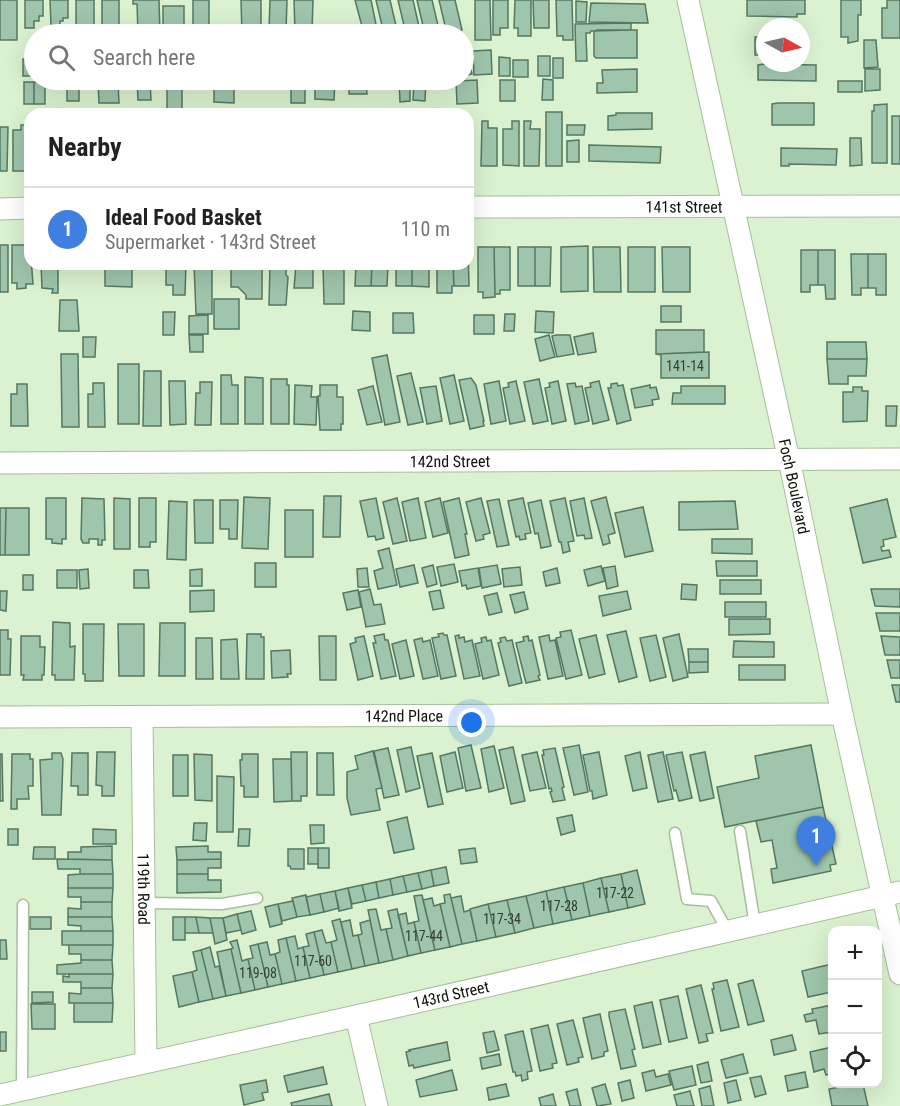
<!DOCTYPE html>
<meta charset="utf-8">
<style>
:root{--surface:#fff;--page:#f6f6f6;--text:#222;--muted:#767676;--line:#e0e0e0;--accent:#7d2a9a}
body{margin:0;font-family:"Roboto Condensed",sans-serif;background:var(--page);color:var(--text)}
.controls{position:absolute;right:18px;bottom:18px;display:grid;overflow:hidden;border-radius:12px;box-shadow:0 6px 24px #0002}
.controls button{width:54px;height:54px;display:grid;place-items:center;padding:0;border:0;border-bottom:2px solid var(--line);background:var(--surface);color:var(--text);font:30px sans-serif}
.compass{position:absolute;left:756px;top:18px;width:54px;height:54px;border-radius:50%;background:var(--surface);box-shadow:0 6px 24px #0002;rotate:98deg}
.you{position:absolute;left:472px;top:723px;width:21px;height:21px;margin:-15px;border:4px solid #fff;border-radius:50%;background:#1a73e8;box-shadow:0 0 0 9px #1a73e833}
.badge{display:grid;place-items:center;width:39px;height:39px;border-radius:50%;background:var(--accent);color:#fff;font-size:20px;font-weight:700}
.pin{position:absolute;translate:-50% -50px;filter:drop-shadow(0 2px 3px #0008)}
.pin::after{content:'';position:absolute;top:32px;width:21px;height:18px;background:inherit;clip-path:polygon(0 0,100% 0,50% 100%)}
.list{margin:0;padding:0;list-style:none}
h2{display:flex;justify-content:space-between;align-items:center;height:78px;margin:0;padding:0 24px;font-size:26px}
h2 small{font-size:20px;font-weight:400;color:var(--muted)}
.list li{display:grid;grid-template-columns:39px 1fr auto;gap:18px;align-items:center;box-sizing:border-box;height:84px;padding:0 24px;border-top:2px solid var(--line)}
.list b{display:block;font-size:22px;white-space:nowrap}
.list p{margin:0;font-size:20px;white-space:nowrap;color:var(--muted)}
.list em{font-size:20px;font-style:normal;color:var(--muted)}
.icon{flex:none;width:33px;height:33px;fill:none;stroke:currentColor;stroke-width:2;stroke-linecap:round;stroke-linejoin:round}
.map{position:relative;flex:none;width:900px;height:1106px;overflow:hidden}
.search{position:absolute;background:var(--surface);box-shadow:0 6px 24px #0002;left:24px;top:24px;width:450px;height:66px;display:flex;align-items:center;gap:15px;box-sizing:border-box;padding:0 21px;border-radius:33px;color:var(--muted);font-size:22px}
.panel{position:absolute;background:var(--surface);box-shadow:0 6px 24px #0002;left:24px;top:108px;width:450px;height:162px;border-radius:18px}
.map>svg:first-child{display:block}
</style>
<div class="map">
<svg width="900" height="1106" viewBox="0 0 900 1106">
<rect width="100%" height="100%" fill="#daf2cf"/>
<path fill="#9fc5ac" stroke="#557861" stroke-width="1.5" d="M0,0h17v40h-17z
M25,0h18v16h-4v5h-5v7h-9z
M50,0h18v18h-5v3h-3v5h-9z
M76,0h18v34h-18z
M102,0h17v34h-17z
M133,0h26l1,34h-22l-1,-30h-4z
M193,0h16v31h-11v3h-5z
M241,0h20v31h-2v3h-17z
M270,0h17l-1,31h-17z
M294,0h19l-1,32h-17z
M355,0h16l7,34h-14z
M376,0h14l8,34h-14z
M398,0h15l7,31 -9,2 1,1h-6z
M417,0h15l8,34h-7v-2l-8,2z
M439,0h16l7,30 -15,4z
M475,0h15l1,40h-16z
M493,0h15v28h-8v7h-7z
M515,0h16v36h-13v-8h-4z
M533,0h16v28h-15z
M556,0h16l1,40h-10v-4h-6z
M747,0h58v14h-8v3l-50,-1z
M841,0h20v15h-3v26l-10,2v-6h-7z
M887,0h13v38h-18v-30h5z
M576,1l11,1 -1,20h-10z
M591,3l54,1 3,19 -59,-1z
M163,6h21v28h-21z
M631,23v7l-40,1 -1,2h-4l1,28h-11l-1,-37z
M597,30h40v28h-41l-2,-2v-24z
M755,37h10v18h-10z
M864,40h12l2,27 -14,1z
M491,50l1,24 -18,1 -1,-24z
M468,56l4,18 -8,2v-19z
M538,56h12v20h-12z
M499,57l11,1v18h-11z
M553,58h10v20h-10z
M23,59l10,1v16h-10z
M513,60h15v17h-15z
M764,64l52,1v16l-58,-1v-15z
M637,69v23l-40,1v-10h6l-1,-13z
M865,69h15v21l-15,1z
M543,79l10,1v20h-11z
M137,80h13l1,20h-13z
M315,80l20,1 -1,19 -19,-1z
M414,80h12l-1,21 -12,-1z
M477,80l1,23 -21,1 -1,-23z
M500,80h15v21h-15z
M399,81h11v20l-10,1z
M838,81h24v11h-24z
M24,82h10v22h-10z
M34,82h11v22h-11z
M79,82v19h-12v-18z
M98,82h20l1,21h-20z
M167,82h15v32h-15z
M305,82v21h-14v-20z
M359,82h7l1,12h-18v-10h10z
M214,83h20v20l-20,-1z
M778,103h36v22h-42v-21z
M887,104v59h-15v-52h2v-6z
M323,110h24l1,4h-25z
M546,112h16v54h-16z
M616,113h36v16l-44,1v-14l8,-1z
M892,116h8v48h-8z
M482,121h6v7h9v38h-16z
M512,121h7v45l-16,-1v-36h9z
M524,121h7l-1,8h10l-1,37h-15z
M21,125h7l1,46h-16v-41h8z
M567,125h18l-1,10h-17z
M0,127h8l-1,44h-7z
M850,138h11l1,27 -12,1z
M579,140v22h-12v-21z
M589,145l72,2 -1,16 -71,-2z
M781,148l56,1 -1,16 -47,-1v2h-8z
M0,245h8v47h-8z
M12,245h18l3,39h-7v4l-9,1v-6h-5z
M468,246l1,40h-15l-1,-22h15z
M588,246v45l-27,1v-45z
M478,247h16l1,50 -12,1v-6h-5z
M494,247h16v43h-10v4h-5z
M518,247h17v39h-17z
M535,247h16l-1,39h-15z
M593,247h27l1,45h-27z
M628,247h27v45h-27z
M662,247h28v45h-27z
M801,250h17v35h-8v7h-9z
M818,250h17v49h-9l-1,-14h-7z
M851,254h17v34h-7v7h-9z
M868,254h18v41h-10v-7h-8z
M41,264h17v29h-6l1,-4 -11,-1z
M105,264h27v23l-27,-1z
M166,264h20l-1,31h-12v-10h-7z
M194,264h18v50h-16z
M231,264h31v35h-16v-4l-8,-8h-7z
M270,264h16v11l2,2 -2,28h-17z
M296,264h17v24h-19z
M323,264h21v40h-20z
M356,264h16l-1,22h-16z
M372,264h16l-1,22h-16z
M396,264h16v22h-16z
M412,264h17v23l-17,-1z
M437,264h16l1,22h-2v7h-15z
M214,299h25v30h-25z
M60,300h17l2,31h-20z
M661,306h20v16h-20z
M353,311l17,1v19l-18,-1z
M536,311l18,1 -1,21 -18,-1z
M163,312h12l-1,23h-11z
M393,313h20l1,20h-21z
M505,314h10l-1,17h-10z
M208,315v19h-19v-18z
M474,315h20v19h-20z
M656,330h48v22l-48,2z
M593,333l3,19 -18,3 -4,-18z
M189,335h14v17h-13z
M549,335l6,22 -15,4 -5,-22z
M556,335h14l4,19 -17,3 -5,-21z
M83,337h13l-1,20h-12z
M827,342h39l1,17h-40z
M709,352v26h-48v-23l-5,-1z
M61,354h17l1,73h-17z
M387,355l13,67 -15,3 -13,-67z
M827,359h40l-1,17h-18v8h-19z
M118,364h21v60h-21z
M144,371h17v55h-18z
M411,373l12,49 -15,3 -11,-49z
M221,375h10l1,10h6v39h-17z
M454,375l10,46 -14,3 -10,-46z
M245,377l18,1v46h-18z
M471,378l5,7 8,36h-1l1,5 -14,3 -11,-49z
M271,379h16v6h2v39h-18z
M539,379l9,42 -15,3 -9,-42z
M169,381h16l1,43 -16,1z
M499,381l7,40 -15,3 -7,-40z
M516,381l9,40 -15,3 -7,-36 6,-1 -1,-4z
M558,381l8,40 -14,3 -7,-36 5,-1 -1,-4z
M599,381l10,39 -16,4 -8,-36 6,-1 -1,-4z
M200,382h12l-1,43h-16l1,-32h4z
M93,383h11l1,44h-17v-33h5z
M575,383l1,4 6,-1 7,35 -14,3 -8,-40z
M617,383l1,3 5,-1 8,35 -14,4 -9,-36h3v-4z
M17,384h10l1,42h-17v-32h6z
M295,385l17,1 -1,11h6l-1,28 -22,-1z
M320,385h17v12h6v27h-2v6h-21l-2,-34h2z
M650,385v3l6,-1 3,12 -7,1 1,5 -18,3 -4,-19z
M373,386l9,36 -15,3 -9,-35z
M436,386l6,35 -15,3 -7,-36z
M681,386h44v18h-53l1,-11h8z
M853,387h9v4h6l-1,30 -24,1v-30h10z
M886,406h11l-1,20h-10z
M324,496h17l-1,41h-17z
M244,497l26,1 -2,51 -26,-1z
M606,497l9,36 -7,2 2,8 -7,2 -12,-44z
M46,498h20v41h-4v5l-10,-1v-4h-6z
M82,498l22,1 1,41h-3v5h-4v-6h-9v4h-6l-2,-4z
M114,498l16,1v50h-16z
M139,498h17v44h-6v5h-11z
M376,498l8,40 -8,2 -1,-4 -7,1 -8,-36z
M397,498l10,43 -14,3 -10,-42z
M418,498l8,40 -16,3 -8,-39z
M440,498l8,35 -15,4 -8,-35z
M459,498l8,36h-2l4,21 -14,3 -12,-56z
M481,498l9,35 -7,2 1,4 -8,2 -10,-39z
M523,498l8,35 -6,1 1,5 -6,1 -1,-4 -3,1 -8,-36z
M565,498l9,43 -6,1 2,9 -7,2 -2,-11h-2l-9,-41z
M584,498l8,40 -7,1 -1,-4 -7,1 -7,-35z
M499,499l10,46 -12,2 -10,-46z
M887,499l9,38 -13,3 1,6 -3,1 1,4 7,-1 2,7 -28,6 -13,-55z
M194,500h19v43h-18z
M220,500h18l-1,39h-8v-10h-9z
M541,500l10,46 -10,2 -3,-15 -3,1 -7,-31z
M169,501l18,1 -1,58 -19,-1z
M735,501l3,28 -59,1v-28z
M643,507l10,44 -28,6 -10,-44z
M0,508h6l-1,47h-5z
M6,508h23v47h-24z
M285,510h28v47h-28z
M712,539h40v15l-40,-1z
M389,548l8,37 -19,4 -4,-18 9,-3 -5,-17z
M716,561h41v15h-40z
M255,563h21v24h-21z
M454,564l4,18 -17,4 -4,-19z
M414,565l4,18 -18,4 -4,-18z
M433,565l4,19 -10,3 -5,-19z
M497,565l4,19 -19,4 -3,-20z
M601,566l4,15 -17,5 -4,-16z
M615,566l3,20 -11,3 -4,-21z
M520,567l2,18 -18,2 -2,-18z
M367,568l2,19h-11l-1,-18z
M478,568l3,18 -14,3 -1,-4 -4,1 -3,-15z
M557,568l3,15 -14,3 -3,-14z
M88,569l1,19 -9,1 -1,-19z
M202,569v17h-12v-16z
M57,570h20v18h-20z
M134,570h14l1,18h-15z
M23,575h10v15h-10z
M720,580h41v14h-41z
M682,584l15,1 -1,15 -15,-1z
M370,589l4,16 7,-1 4,20 -19,3 -7,-35z
M871,589h29v18l-25,-1z
M214,590v21l-24,1v-21z
M358,590l3,17 -14,3 -4,-17z
M440,590l4,18 -11,2 -4,-18z
M0,591h7l-1,20 -6,-1z
M627,591l4,18 -28,7 -4,-20z
M524,592l4,17 -13,4 -5,-18z
M497,593l5,19 -13,3 -5,-19z
M725,602h41v15h-41z
M876,613h24v18h-20z
M729,619h41v15l-41,1z
M53,622l17,1v24l5,-1 -1,34h-19v-5h-3z
M160,623h25v53h-26z
M83,624h21l-1,57h-18v-7h-2z
M118,624h26v52h-25z
M0,630h8v9h3l-1,36h-10z
M571,630l11,45 -16,4 -10,-41 5,-1 -1,-5z
M626,631l11,46 -18,5 -12,-47z
M443,633l1,2h3l9,41 -15,3 -9,-41 7,-1 -1,-3z
M247,634h14v3h3v42h-18z
M384,634l1,6h3l8,36 -15,3 -8,-36h3l-2,-7z
M679,634l9,43 -15,4 -10,-43z
M459,635v3l5,-1 1,5 7,-2 8,36 -16,3 -9,-43z
M549,635l1,6 5,-1 8,36 -15,3 -9,-42z
M596,635l9,39 -16,4 -10,-39z
M656,635l10,42 -16,4 -10,-43z
M21,636h19v11h5l-1,28h-2v5h-19l1,-5h-3z
M319,636h17v44h-16z
M364,636l9,40 -15,4 -8,-36 6,-2 -1,-4z
M528,636l1,5 3,-1 8,35 -2,1 2,4 -14,3 -10,-40 8,-2 -1,-4z
M881,636l19,1v18h-15z
M486,637l1,4 4,-1 8,35 -16,4 -8,-35 7,-2 -1,-4z
M505,637l2,4 5,-1 10,43 -13,3 -11,-43 3,-1 -1,-4z
M196,638h16l1,41h-17z
M422,638l1,4 7,-2 8,36 -15,3 -9,-39z
M237,639l2,40h-18v-39z
M406,640l8,36 -14,3 -8,-35z
M734,641l40,1v15h-41z
M688,649h20v13h-19z
M290,650l1,24h-4l1,3 -16,1 -1,-27z
M887,660h13v18h-9z
M689,662h19v10l-19,1z
M739,665h46v15h-46z
M892,685h8v17h-4z
M471,745l10,43 -15,3 -8,-43z
M579,745l9,47 -14,3 -11,-47z
M811,745l12,62 -98,20 -8,-40 42,-9 -4,-22z
M494,746l10,42 -15,4 -8,-43z
M411,747l9,41 -14,4 -9,-42z
M513,747l12,54 -14,3 -12,-54z
M388,748l11,47 -15,3 -10,-47z
M555,748l9,39 -2,1 3,12 -12,2 -3,-10 2,-1 -1,-3 -2,1 -7,-34h2l-1,-5z
M373,751l9,37 -6,1 4,21 -29,5 -4,-17v-26l11,-3 -3,-13z
M97,752h18l-1,44h-12v-10l-6,-1z
M291,752h16v44h-6v5h-9z
M455,752l8,36 -16,4 -7,-36z
M537,752l9,36 -16,3 -8,-36z
M599,752l8,43 -14,4 -1,-8h-2l-7,-36z
M640,752l7,36 -14,3 -8,-35z
M663,752l10,47 -15,3 -10,-47z
M682,752l10,46 -13,3 -3,-11 -2,1 -8,-36z
M705,752l9,46 -14,3 -10,-46z
M52,753h9l2,6 -2,56h-19l-2,-55 12,-1z
M72,753h16v42h-10v-9h-7z
M317,753h16l1,42h-17z
M432,753l11,51 -15,3 -11,-51z
M0,754h2l1,47h-3z
M12,754h18v5h3v27h-5l1,13h-12v10h-6z
M194,754l18,1v46l-17,-1z
M242,754h16v43h-14v-11h-3l-1,-26h2z
M173,755h15v41h-15z
M273,759h18l1,42 -18,1z
M217,776l17,1 -1,55h-16z
M823,807l13,57 -6,1 1,6 -58,12 -2,-14 6,-1 -5,-28 -11,2 -5,-21z
M572,815l3,16 -14,4 -4,-17z
M407,817l7,32 -20,4 -7,-31z
M194,823h13l-1,18 -13,-1z
M310,825h14v18l-13,1z
M8,829h10v16h-10z
M93,829l23,1v14h-23z
M239,829h11l-1,17h-11z
M112,846v14l-44,-1v-7h13v-5z
M208,846v6h13v7l-44,1 -1,-13z
M34,847h21v12h-22z
M308,848h10v16h-10z
M318,848h11v20h-11z
M475,848l2,14 -16,2 -2,-14z
M288,849h16v20h-13l-1,-3h-2z
M57,859l55,1 1,14h-33v-5h-22z
M221,859v9h-13v6h-31v-14z
M446,867l3,16 -15,3 -3,-16z
M431,870l3,16 -12,3 -4,-16z
M637,870l8,34 -17,4 -7,-34z
M418,873l4,16 -15,3 -4,-16z
M80,874h33v14h-45v-13z
M177,874h31v6h13v12l-44,1z
M621,874l7,34 -19,4 -8,-34z
M403,876l4,16 -14,3 -3,-16z
M601,878l8,34 -19,4 -7,-33z
M390,879l3,16 -14,3 -3,-16z
M376,882l3,16 -13,3 -4,-16z
M583,883l7,33 -18,4 -8,-33z
M362,885l4,16 -14,3 -4,-16z
M564,887l8,33 -19,4 -7,-33z
M68,888h45l-1,14h-31v-5h-13z
M348,888l4,20 -13,3 -4,-20z
M335,891l4,17 -15,4 -4,-18z
M546,891l7,33 -19,4 -8,-32z
M320,894l4,18 -14,3 -4,-18z
M450,894l12,50 -12,3 -10,-43 5,-1 -1,-8z
M306,895l4,20 -13,2 -5,-19z
M422,895l13,55 -14,3 -7,-31 5,-1 -5,-25z
M461,896l3,16 6,-2 7,31 -15,3 -11,-46z
M526,896l8,32 -19,5 -8,-33z
M432,898l2,8 6,-2 10,43 -15,3 -12,-50z
M507,900l8,33 -19,4 -8,-33z
M293,901l4,16 -15,4 -4,-17z
M81,902h31v15h-44v-9l13,1z
M278,904l4,20 -12,3 -5,-20z
M488,904l8,33 -19,4 -7,-32z
M376,909l5,21 5,-1 7,31 -14,3 -11,-53z
M397,909l11,47 -15,4 -7,-31 6,-1 -4,-17z
M251,911l5,19 -14,4 -5,-20z
M406,913l2,11 6,-2 7,31 -13,3 -10,-41z
M237,914l4,16 -15,3 -3,-15z
M30,917h21v12h-21z
M68,917h44l1,14h-32v-5l-13,-1z
M173,917h12v23h-12z
M185,917h11l3,16h-14z
M196,917l14,1 3,15h-14z
M210,918h13l4,22 -12,4z
M340,919l12,50 -14,3 -7,-30 6,-2 -5,-19z
M350,920l3,16 5,-1 7,31 -13,3 -11,-47z
M370,920l9,43 -14,3 -7,-31 4,-1 -2,-11z
M322,930l4,13 5,-1 7,30 -14,3 -10,-43z
M62,931h51v14h-51z
M314,932l10,43 -14,3 -7,-31 6,-1 -3,-12z
M295,936l3,13 5,-2 7,31 -14,3 -10,-43z
M286,938l10,43 -14,3 -7,-30 5,-2 -2,-12z
M0,940h6l1,19h-7z
M237,940l5,21 6,-2 7,31 -14,3 -10,-44 2,-1 -3,-6z
M267,942l3,13 5,-1 7,30 -14,3 -10,-43z
M258,944l10,43 -13,3 -7,-31 5,-1 -3,-12z
M69,945h44l-1,15h-31v-6h-12z
M210,947l5,20 4,-1 7,30 -13,3 -12,-49z
M231,949l10,44 -15,3 -9,-44z
M201,950l12,49 -14,3 -7,-30 5,-2 -4,-18z
M81,960h31l1,14h-56v-9l24,-2z
M832,964v28l-24,5 -6,-26z
M192,972l7,30 -20,5 -6,-31z
M69,974h44l-1,14h-31v-6h-18v-6l6,1z
M727,980l12,47 -18,4 -9,-42h2l-1,-6z
M753,980l11,41 -16,4 -10,-41z
M701,985l12,48 -7,1 2,7 -9,2 -13,-54z
M81,988h31l1,15h-44v-10l12,1z
M32,992h21v10l-21,1z
M678,996l9,42 -18,4 -9,-42z
M652,1002l9,42 -18,4 -9,-42z
M74,1003h39l-1,19h-38z
M31,1004h24v25h-23z
M832,1005v27l-13,2 -3,-14 -10,2 -2,-7 9,-2 -1,-4z
M625,1009l10,40 -3,1 4,16 -15,3 -12,-53v-4z
M600,1014l8,37 -4,1v4l-12,3 -9,-41z
M573,1020l10,37 -5,1 1,4 -12,3 -10,-41z
M548,1025l9,38 -5,1 1,4 -13,3 -9,-42z
M494,1031l5,19 -12,3 -4,-20z
M523,1031l9,40 -5,1 1,7 -6,2 -1,-6 -5,1 -1,-4h-2l-8,-37z
M0,1032h6v19h-6z
M792,1035l4,15 -22,5 -3,-15z
M447,1042l3,18 -36,8 -1,-3 -4,1 -3,-14 4,-1 -1,-1z
M832,1047v27l-6,1 -2,-6 -10,3 -4,-20z
M499,1054l2,11 -19,4 -2,-11z
M743,1054l5,19 -22,5 -5,-18z
M708,1062l4,19 -11,2 -4,-18z
M692,1066l4,19 -22,5 -5,-19z
M323,1067l4,17 -39,8 -4,-16z
M452,1070l5,20 -37,7 -4,-17z
M654,1070l2,7 12,-3 3,11 -25,6 -4,-18z
M805,1072l3,15 -20,4 -3,-15z
M761,1076l5,18 -11,3 -5,-19z
M266,1080l2,12 -6,1 2,7 -20,5 -4,-20z
M630,1080l4,18 -12,3 -4,-18z
M736,1080l5,20 -13,3 -4,-20z
M506,1084l3,12 -20,4 -2,-12z
M605,1084l6,20 -14,2 -5,-18z
M856,1084h7l5,22h-36l-3,-17z
M710,1086l4,20h-12l-3,-17z
M577,1089l4,17h-11l-4,-14z
M690,1091l4,15h-17l-3,-11z
M329,1094l3,12h-40l-1,-3z
M553,1094l3,12h-15l-2,-8z"/>
<g fill="none" stroke-linecap="round" stroke-linejoin="round">
<g stroke="#a7be9d" stroke-width="13">
<path id="lane" d="M740,831l15,94
M675,833l12,66 24,2 17,31
M145,903l77,1 35,-6
M22,1090l1,-185"/>
</g>
<g stroke="#a7be9d" stroke-width="23">
<g id="street">
<path id="s1" d="M688,0l106,483 48,231 58,260"/>
<path id="s2" d="M468,207l432,-1"/>
<path d="M0,209l30,-1"/>
<path id="s3" d="M0,463l900,-4"/>
<path id="s4" d="M0,717l842,-3"/>
<path id="s5" d="M142,717l4,345"/>
<path d="M356,1016l21,90"/>
<path id="s6" d="M0,1095l356,-79 544,-124"/>
</g>
</g>
<use href="#lane" stroke="#fff" stroke-width="10"/>
<use href="#street" stroke="#fff" stroke-width="21"/>
</g>
<g text-anchor="middle" stroke-width="5" stroke-linejoin="round" paint-order="stroke">
<g font-size="14" fill="#324132">
<text x="685" y="371">141-14</text>
<text x="615" y="898">117-22</text>
<text x="559" y="911">117-28</text>
<text x="502" y="924">117-34</text>
<text x="424" y="941">117-44</text>
<text x="313" y="966">117-60</text>
<text x="258" y="978">119-08</text>
</g>
<g font-size="16" fill="#0d1509" stroke="#fff">
<text dy="6" stroke="none"><textPath href="#s2" startOffset="216">141st Street</textPath></text>
<text dy="6" stroke="none"><textPath href="#s3" startOffset="450">142nd Street</textPath></text>
<text dy="6" stroke="none"><textPath href="#s1" startOffset="498">Foch Boulevard</textPath></text>
<text dy="6" stroke="none"><textPath href="#s4" startOffset="404">142nd Place</textPath></text>
<text dy="6" stroke="none"><textPath href="#s5" startOffset="172">119th Road</textPath></text>
<text dy="6" stroke="none"><textPath href="#s6" startOffset="462">143rd Street</textPath></text>
</g>
</g>
</svg>
<div class="controls">
<button>+</button>
<button>−</button>
<button><svg class="icon" aria-label="locate" viewBox="0 0 24 24"><circle cx="12" cy="12" r="6"/><path d="M12 2v4M12 18v4M2 12h4M18 12h4"/></svg></button>
</div>
<svg class="compass" viewBox="-18 -18 36 36"><path d="M0-13l5 13h-10z" fill="#e53935"/><path d="M0 13l5-13h-10z" fill="#767676"/></svg>
<div class="you"></div>
<div class="pin badge" style="left:816px;top:866px;background:#3f7fe0">1</div>
<div class="search"><svg class="icon" aria-label="search" viewBox="0 0 24 24"><circle cx="10" cy="10" r="6"/><path d="M15 15l6 6"/></svg>Search here</div>
<section class="panel">
<h2>Nearby<small></small></h2>
<ul class="list">
<li><span class="badge" style="background:#3f7fe0">1</span><div><b>Ideal Food Basket</b><p>Supermarket · 143rd Street</p></div><em>110 m</em></li>
</ul>
</section>
</div>
